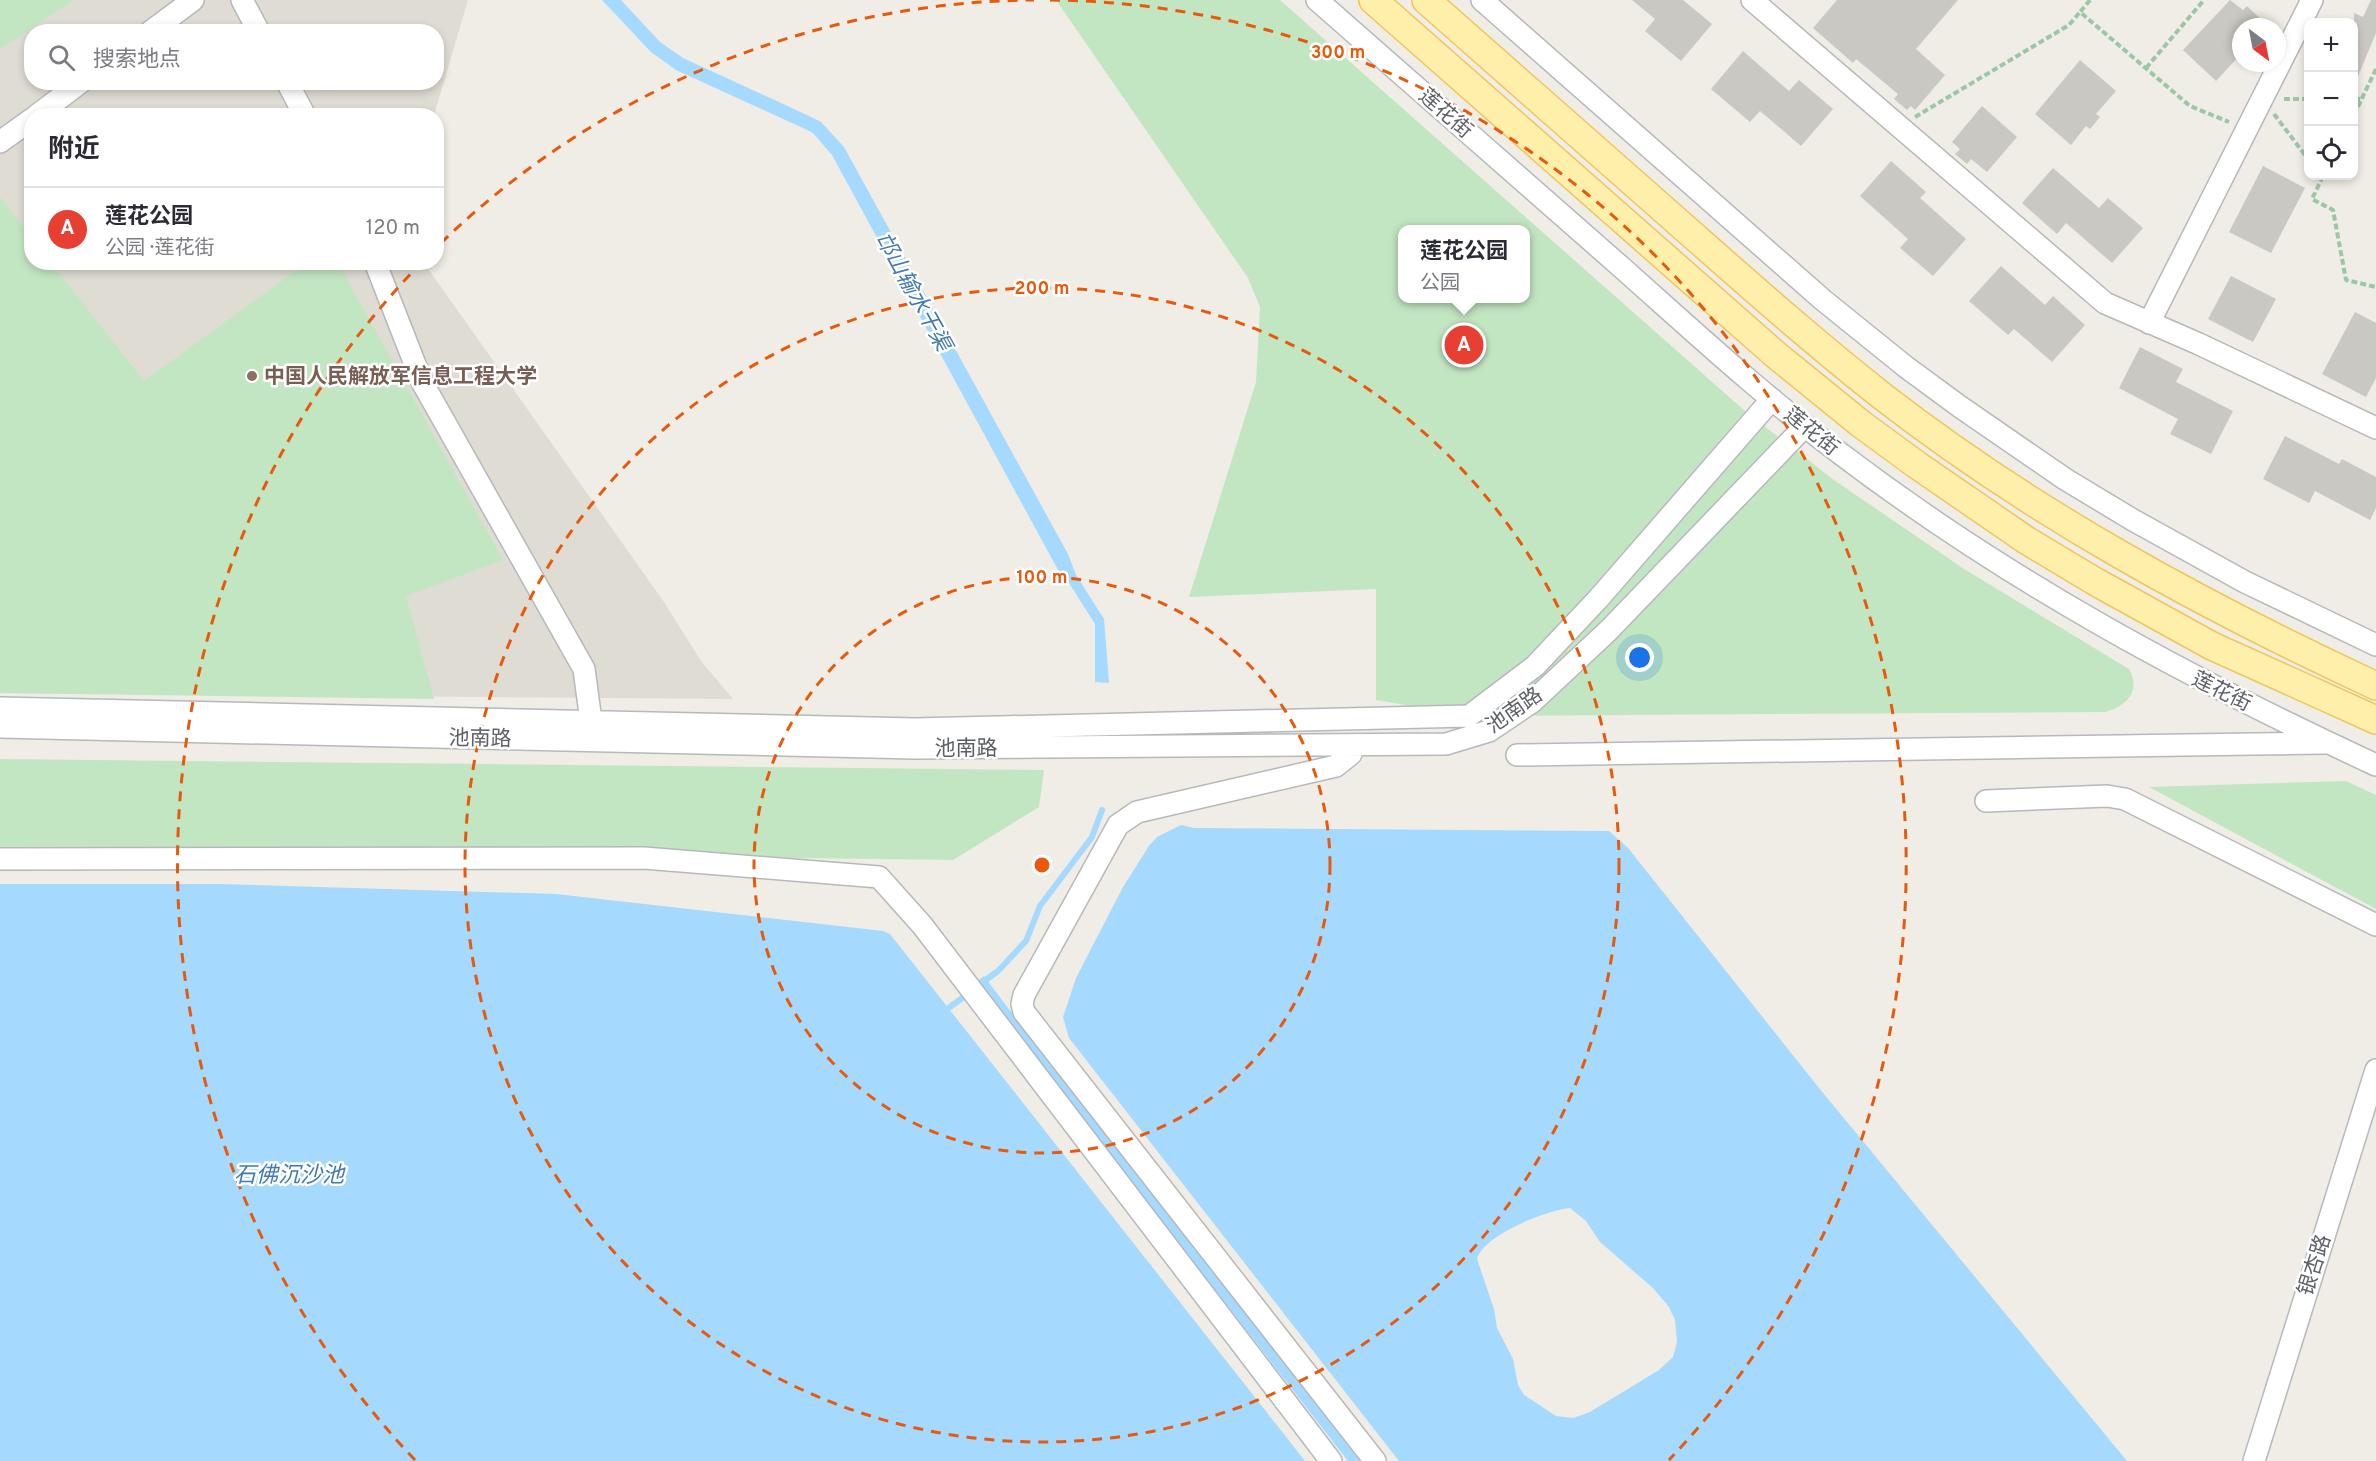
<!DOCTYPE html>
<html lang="zh">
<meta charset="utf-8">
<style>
:root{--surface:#fff;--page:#f2f2f3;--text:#2b2b33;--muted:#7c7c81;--line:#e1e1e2;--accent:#e83f33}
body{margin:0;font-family:Overpass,"Noto Sans SC",sans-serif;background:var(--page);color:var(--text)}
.controls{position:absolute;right:18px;top:18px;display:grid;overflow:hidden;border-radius:12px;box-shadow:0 3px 9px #0003}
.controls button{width:54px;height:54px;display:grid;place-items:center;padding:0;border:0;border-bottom:2px solid var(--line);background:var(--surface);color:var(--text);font:30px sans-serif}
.compass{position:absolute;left:2232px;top:18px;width:54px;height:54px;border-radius:50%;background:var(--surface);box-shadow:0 3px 9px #0003;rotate:148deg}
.you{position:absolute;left:1640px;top:658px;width:21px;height:21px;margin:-15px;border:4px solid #fff;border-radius:50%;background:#1a73e8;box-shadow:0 0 0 9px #1a73e833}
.badge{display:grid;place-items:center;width:39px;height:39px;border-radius:50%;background:var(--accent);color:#fff;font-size:20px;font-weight:700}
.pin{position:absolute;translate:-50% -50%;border:3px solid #fff;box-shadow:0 2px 6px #0006}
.popup{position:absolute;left:1398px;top:225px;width:132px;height:78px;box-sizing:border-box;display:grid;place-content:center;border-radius:12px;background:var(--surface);filter:drop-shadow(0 2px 4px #0005);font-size:20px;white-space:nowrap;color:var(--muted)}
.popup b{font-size:22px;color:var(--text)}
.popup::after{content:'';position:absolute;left:50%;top:100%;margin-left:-12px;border:12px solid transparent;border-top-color:var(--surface)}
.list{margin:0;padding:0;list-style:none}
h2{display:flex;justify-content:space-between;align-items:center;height:78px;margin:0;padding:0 24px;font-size:26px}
h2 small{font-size:20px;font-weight:400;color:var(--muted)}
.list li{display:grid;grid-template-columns:39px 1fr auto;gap:18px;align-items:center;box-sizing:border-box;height:84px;padding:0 24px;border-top:2px solid var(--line)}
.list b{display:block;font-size:22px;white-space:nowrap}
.list p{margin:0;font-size:20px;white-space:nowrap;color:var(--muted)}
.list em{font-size:20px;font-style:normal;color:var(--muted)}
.icon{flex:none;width:33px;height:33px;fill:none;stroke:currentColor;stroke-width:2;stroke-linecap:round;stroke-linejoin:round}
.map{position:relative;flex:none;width:2376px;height:1461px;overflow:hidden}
.search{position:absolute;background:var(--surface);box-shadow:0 3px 9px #0003;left:24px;top:24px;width:420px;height:66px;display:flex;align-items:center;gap:15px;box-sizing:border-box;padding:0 21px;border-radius:24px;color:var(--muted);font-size:22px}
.panel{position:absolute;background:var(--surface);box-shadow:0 3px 9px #0003;left:24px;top:108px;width:420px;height:162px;border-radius:24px}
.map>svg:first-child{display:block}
</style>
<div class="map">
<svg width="2376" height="1461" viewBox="0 0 2376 1461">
<rect width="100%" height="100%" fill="#efede5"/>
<path fill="#dfdcd3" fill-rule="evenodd" d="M0,0h468l-34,115 -402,1v146l392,1 240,339 37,59 32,38 -733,-6zM32,32h404v50h-404z"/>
<path fill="#c3e6c2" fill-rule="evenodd" d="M0,0h73l-73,49z
M1056,0h224l465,411 89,69 130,89 165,100c12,21 -1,37 -24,43l-636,4 -93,-16v-111l-187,8 67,-215 4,-75 -12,-29zM1402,230h124v68h-124z
M0,197l31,40 1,25 19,1 93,118 162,-118h32l165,297 -97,36 28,103 -434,-6z
M0,759l1044,11 -5,37 -86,53 -953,-13z
M2346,781l30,14v114l-227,-122z"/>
<path fill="#a6d9fe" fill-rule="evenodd" d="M602,0h19l39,42 23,16 126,58 12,6 23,25 224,407 8,21 28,44 5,64 -14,-1v-58l-26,-41 -6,-4 -231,-424 -19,-22 -10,-5 -127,-58 -25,-18z
M1181,825l13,3 415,3 19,17 191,240 308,373h-728l-330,-423 -6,-21 13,-39 47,-91 26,-41 8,-9zM1570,1208l16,13 14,21 53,46 16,19 6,13 2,22 -4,15 -14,13 -69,42 -17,6 -17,-2 -32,-21 -6,-10 -5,-26 -16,-31 -3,-19 -17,-50c6,-24 70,-49 93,-51z
M0,884h219l337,10 327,37 7,3 415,527h-1305z
M984,976l21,28 355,457h-12l-351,-451 -21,-28z"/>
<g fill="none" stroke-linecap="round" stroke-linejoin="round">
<path stroke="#a6d9fe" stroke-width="6" d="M982,983l16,-12 28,-30 14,-35 52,-69 10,-27
M950,1007l19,-14"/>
</g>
<path fill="#cac8c2" d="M1632,0h51l29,24 -31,37 -36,-30 10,-12z
M1837,0h121l-42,49 29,26 -30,35 -4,-4 -4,4 -13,-11 4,-5 -42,-35 -3,4 -40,-35z
M2230,0l13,10 4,-4 22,21h-28v27l-25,27 -33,-31z
M2371,0h5v33l-22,53v-73l9,4z
M1743,51l46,40 10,-11 34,29 -32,37 -41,-35 -10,11 -39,-33z
M2080,60l36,31 -20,23 4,3 -10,12 -4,-3 -15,19 -36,-31z
M1982,106l35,31 -30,35 -16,-13 -4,5 -12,-10 5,-5 -8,-7z
M1891,161l35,31 -6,6 46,41 -33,37 -33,-28 8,-9 -48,-43z
M2263,166l42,22 -34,65 -42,-21z
M2053,168l46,40 9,-10 35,30 -31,35 -46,-40 -9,11 -35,-31z
M2001,266l44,39 8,-9 32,29 -33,37 -38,-33 -6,6 -39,-34z
M2231,276l45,23 -23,43 -45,-23z
M2355,312l21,11v55l-10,19 -44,-23z
M2140,347l43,22 -7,13 57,29 -22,43 -41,-20 8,-15 -59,-31z
M2285,436l54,28 3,-5 34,18v31l-6,12 -55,-29 -6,12 -46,-24z"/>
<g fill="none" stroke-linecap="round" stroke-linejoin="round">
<g stroke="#b6b8bc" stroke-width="24">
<path id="minor" d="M242,0l17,32
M1317,0c101,89 202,177 303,266 72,64 143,130 221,188 167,127 345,223 535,311
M1482,0l341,300 83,67 53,39 106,73 68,41 112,62 131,63
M1752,0l353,303 94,41 177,84
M150,32l43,-32
M287,82l18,34
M36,116l45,-34
M0,142l32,-23
M375,262l47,120 162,287 7,52
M2149,323l163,-323
M0,708l915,21 554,-13 66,-50 64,-68 173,-199
M0,727l915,21 531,-4 43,-13 43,-29 77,-72 196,-204
M1353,745l-2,9 -15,12 -199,46 -19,13 -94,170 -2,9 2,8 351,449
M1517,755l809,-12
M1986,801l121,-5 18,3 251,126
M0,859l644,-1 235,19 43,48 409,536
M2254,1461l122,-391"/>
</g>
<g stroke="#f0c55d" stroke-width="30">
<path id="major" d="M1373,0l403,355 85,69 56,41 109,75 70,42 116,64 164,74
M1426,0c84,74 169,149 253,223 67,59 133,118 203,173 152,118 320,209 494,290"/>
</g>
<path stroke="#9bc7a7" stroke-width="4" stroke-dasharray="6 3" stroke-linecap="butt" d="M2090,0l-10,12 110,94 39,16
M2146,68l58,-68
M2284,99h24
M2354,99h7
M2274,114l34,45
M2354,115l22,-46
M1915,117l154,-92 11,-13
M2323,176l-11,23 21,11 13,70 30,7"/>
<use href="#minor" stroke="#fff" stroke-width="21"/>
<use href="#major" stroke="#fef0ab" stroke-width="27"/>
</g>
<g fill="none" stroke="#e8590c" stroke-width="3" stroke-dasharray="10 8">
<circle cx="1042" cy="865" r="288"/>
<circle cx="1042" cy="865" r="577"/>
<path d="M415 1460A865 865 0 0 1 420 264M441 243A865 865 0 0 1 1034 0M1050 0A865 865 0 0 1 1669 1460"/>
</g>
<circle fill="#8d6e63" stroke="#fff" stroke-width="2" cx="252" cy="376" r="6"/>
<g text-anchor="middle" stroke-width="5" stroke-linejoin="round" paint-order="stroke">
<g font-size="21" fill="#5d6166" stroke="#fff">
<text transform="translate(1446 113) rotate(41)" y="7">莲花街</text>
<text transform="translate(1812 431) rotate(39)" y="7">莲花街</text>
<text transform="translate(2222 691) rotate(26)" y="7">莲花街</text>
<text transform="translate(1514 710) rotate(-35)" y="7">池南路</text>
<text transform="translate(480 738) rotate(1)" y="7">池南路</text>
<text x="966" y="755">池南路</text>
<text transform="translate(2314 1265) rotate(-72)" y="7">银杏路</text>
</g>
<g font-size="21" font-weight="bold" fill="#785e54" stroke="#fff" text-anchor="start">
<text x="264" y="383">中国人民解放军信息工程大学</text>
</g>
<g font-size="22" font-style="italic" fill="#4279b1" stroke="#fff">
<text transform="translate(914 291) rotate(61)" y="8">邙山输水干渠</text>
<text x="289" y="1182">石佛沉沙池</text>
</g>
</g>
<circle cx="1042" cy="865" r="9" fill="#e8590c" stroke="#fff" stroke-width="3"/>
<g font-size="18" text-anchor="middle" font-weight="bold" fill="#e8590c" stroke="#fff" stroke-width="5" stroke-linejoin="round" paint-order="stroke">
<text x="1338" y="58">300 m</text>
<text x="1042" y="294">200 m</text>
<text x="1042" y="583">100 m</text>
</g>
</svg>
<div class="controls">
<button>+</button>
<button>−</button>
<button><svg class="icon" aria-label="locate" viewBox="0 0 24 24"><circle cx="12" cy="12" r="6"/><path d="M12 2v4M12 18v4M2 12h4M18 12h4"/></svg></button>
</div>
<svg class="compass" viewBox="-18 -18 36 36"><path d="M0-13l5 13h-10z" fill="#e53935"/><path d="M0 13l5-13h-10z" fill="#7c7c81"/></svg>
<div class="you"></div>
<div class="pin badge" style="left:1464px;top:345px">A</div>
<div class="popup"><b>莲花公园</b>公园</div>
<div class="search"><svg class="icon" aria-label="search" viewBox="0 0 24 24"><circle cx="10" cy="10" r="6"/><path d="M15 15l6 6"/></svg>搜索地点</div>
<section class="panel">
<h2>附近<small></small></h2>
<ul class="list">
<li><span class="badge">A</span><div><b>莲花公园</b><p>公园 · 莲花街</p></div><em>120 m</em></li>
</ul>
</section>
</div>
